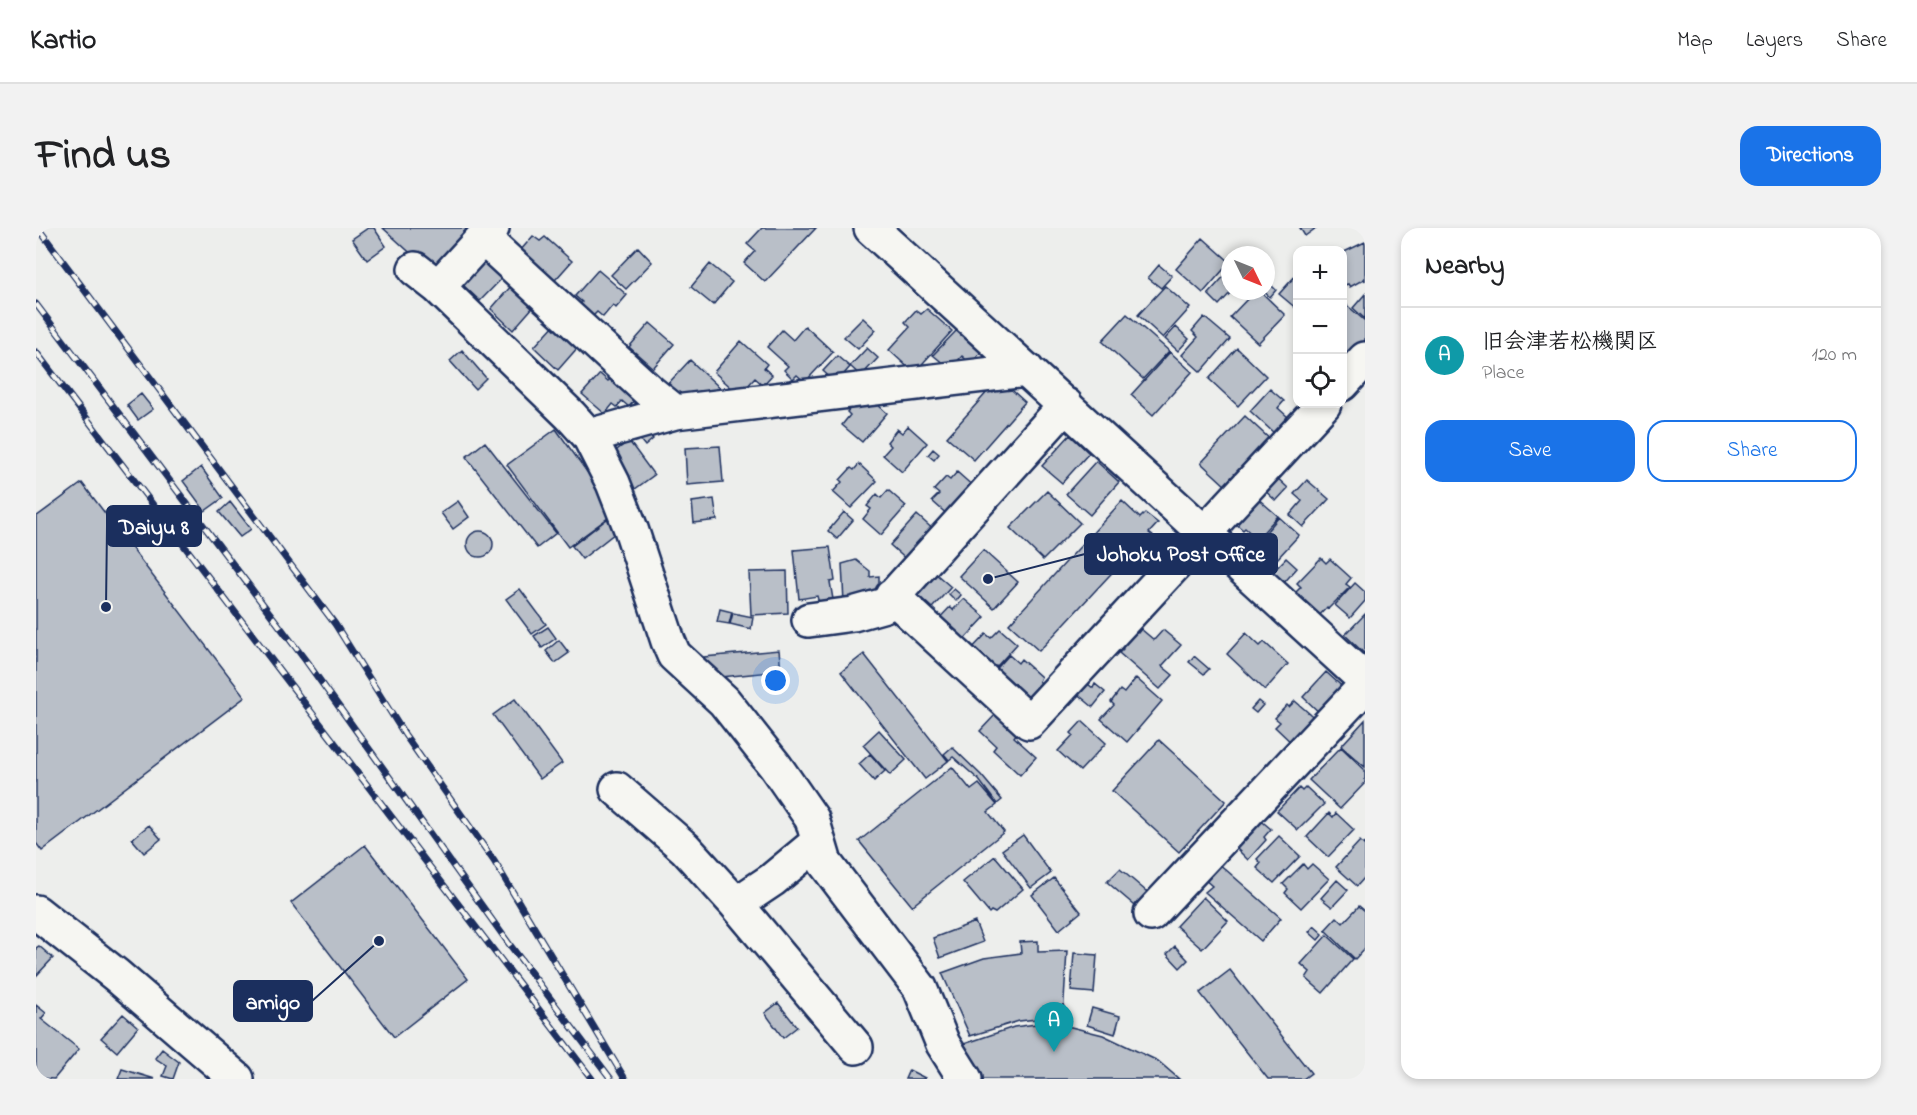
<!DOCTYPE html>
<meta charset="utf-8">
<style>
:root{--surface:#fff;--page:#f2f2f2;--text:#202124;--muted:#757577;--line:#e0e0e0;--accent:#1a73e8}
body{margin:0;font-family:"Indie Flower","Klee One",sans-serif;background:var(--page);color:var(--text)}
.controls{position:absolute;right:18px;top:18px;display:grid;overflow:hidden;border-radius:12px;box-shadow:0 3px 9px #0003}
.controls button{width:54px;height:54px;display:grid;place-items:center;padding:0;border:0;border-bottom:2px solid var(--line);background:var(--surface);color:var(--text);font:30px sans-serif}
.compass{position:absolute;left:1185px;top:18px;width:54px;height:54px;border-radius:50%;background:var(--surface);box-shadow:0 3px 9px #0003;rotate:133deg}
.you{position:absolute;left:740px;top:453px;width:21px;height:21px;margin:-15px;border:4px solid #fff;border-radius:50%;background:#1a73e8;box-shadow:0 0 0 9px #1a73e833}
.badge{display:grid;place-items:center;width:39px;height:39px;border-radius:50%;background:var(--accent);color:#fff;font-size:20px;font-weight:700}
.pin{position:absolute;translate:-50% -50px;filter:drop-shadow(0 2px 3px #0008)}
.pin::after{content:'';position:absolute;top:32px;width:21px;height:18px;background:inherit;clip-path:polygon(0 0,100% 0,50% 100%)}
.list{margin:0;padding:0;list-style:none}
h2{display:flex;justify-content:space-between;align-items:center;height:78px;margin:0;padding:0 24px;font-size:26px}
h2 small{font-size:20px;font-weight:400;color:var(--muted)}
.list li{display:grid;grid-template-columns:39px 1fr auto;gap:18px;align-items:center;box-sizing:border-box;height:96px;padding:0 24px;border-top:2px solid var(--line)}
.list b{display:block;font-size:22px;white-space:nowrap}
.list p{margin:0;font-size:20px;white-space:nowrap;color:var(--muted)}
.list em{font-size:20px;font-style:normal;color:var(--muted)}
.actions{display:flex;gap:12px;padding:18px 24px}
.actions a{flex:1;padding:14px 0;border:2px solid var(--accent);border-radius:18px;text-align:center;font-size:21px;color:var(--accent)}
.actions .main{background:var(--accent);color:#fff}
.icon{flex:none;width:33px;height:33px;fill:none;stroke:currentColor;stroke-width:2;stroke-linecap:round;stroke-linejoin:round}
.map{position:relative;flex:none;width:1329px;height:851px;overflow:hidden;border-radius:18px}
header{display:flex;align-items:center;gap:36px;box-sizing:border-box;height:84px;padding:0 30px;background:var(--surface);border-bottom:2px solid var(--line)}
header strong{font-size:28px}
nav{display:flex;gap:33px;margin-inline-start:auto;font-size:21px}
.intro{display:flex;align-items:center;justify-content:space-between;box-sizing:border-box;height:144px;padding:0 36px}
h1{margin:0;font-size:42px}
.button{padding:15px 27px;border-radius:18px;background:var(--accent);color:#fff;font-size:21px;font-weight:700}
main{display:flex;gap:36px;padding:0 36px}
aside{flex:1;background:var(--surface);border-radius:18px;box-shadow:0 3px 9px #0003}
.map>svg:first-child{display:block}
</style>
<header>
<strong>Kartio</strong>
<nav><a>Map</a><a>Layers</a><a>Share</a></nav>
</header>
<div class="intro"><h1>Find us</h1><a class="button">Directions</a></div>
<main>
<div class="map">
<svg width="1329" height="851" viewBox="0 0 1329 851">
<rect width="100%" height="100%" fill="#edeeec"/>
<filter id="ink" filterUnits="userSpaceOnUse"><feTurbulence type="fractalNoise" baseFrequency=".0167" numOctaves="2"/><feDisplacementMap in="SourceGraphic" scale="12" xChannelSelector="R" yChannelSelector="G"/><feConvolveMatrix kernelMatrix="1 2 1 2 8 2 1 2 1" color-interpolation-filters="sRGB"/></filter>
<g filter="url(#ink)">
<path fill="#b9bfc8" stroke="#1b2f5e" stroke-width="1.5" d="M332,0h6l12,18 -19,14 -15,-21z
M347,0h86l-39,43z
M726,0h54l-51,54 -21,-19 11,-12 -8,-7z
M1264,0h16l-11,8z
M497,8l7,5 5,-4 27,24 -24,27 -34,-30z
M1167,10l27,24 -27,31 -27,-24z
M1329,14v39l-1,-2 -14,8 -2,-3 -6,2v-33z
M602,19l14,15 -26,27 -15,-14z
M457,28l16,15 -29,30 -18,-17 21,-23 3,2z
M674,36l22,18 -19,23 -22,-18z
M1123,37l13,11 -11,12 -13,-10z
M562,42l29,25 -11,13 -3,-3 -10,12 -6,-5 -9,9 -13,-11 7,-8 -7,-6z
M1191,45l3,3v15h2l-13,14 -11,-11z
M1262,45v37l-19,-16z
M1234,56l6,6 -6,7 -7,-6h3v-3z
M476,57l22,21 -21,24 -22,-21z
M1129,58l25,22 -27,30 -25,-23z
M1219,63h5l25,24 -27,28 -28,-26z
M1329,66v25l-12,-11z
M1306,73l23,20v20l-16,18 -7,-6z
M891,81l25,22 -38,42 -25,-23 21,-23 -5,-5 11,-12 5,4z
M1091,86l42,37 -26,28 -41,-38z
M1168,89l26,22 -29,33 -19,-17 16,-18 -6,-6z
M827,90l13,12 -18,19 -14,-12z
M614,95l24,21 -21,24 -24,-21z
M519,96l24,22 -21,24 -24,-23z
M769,98l28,26 -28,30 -8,-7 -4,4 -9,-9 4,-4 -21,-19 15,-17 11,10z
M1140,99l13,12 -11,12 -13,-12z
M921,102l24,22 -10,12 -9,-8 -12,13 -17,-14z
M705,113l26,23 -3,4 8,7 -9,10 -8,-7 -11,12 -4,-3 -4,5 -22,-20z
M831,120l11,10 -17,18 -11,-10z
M1201,120l29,28 -28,30 -29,-27z
M426,122l24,28 -11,11 -25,-28z
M1134,124l22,20 -39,43 -22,-20z
M801,128l13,11 -14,16 -13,-12z
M654,132l31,29 -10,10 -20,3 -8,-8 -5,5 -13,-12z
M564,146l8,7 4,-4 24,21 -7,9 -7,-6 -5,6 -4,-3 -8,10 -23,-20z
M967,154l22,20 -51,58 -27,-23 42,-47 4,3z
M1234,161l14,12 -6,7 10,9 -14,16 -24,-22z
M105,166l12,15 -15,11 -11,-15z
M833,169l18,16 -25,29 -20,-17 8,-10 -3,-3 11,-13z
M1209,188l29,27 -47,44 -26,-24z
M872,198l19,17 -25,29 -19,-17 8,-9 -4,-4 10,-13 5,4z
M520,201l60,83 -48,35 -61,-82z
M608,202l9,9 -8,7 -8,-10z
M1034,207l19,18 -27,30 -20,-17z
M593,213l25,34 -23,17 -25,-34z
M449,214l71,91 -19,15 -71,-91z
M684,218l3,36 -36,3 -2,-37z
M897,221l6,5 -5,6 -6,-5z
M1060,233l23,21 -29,33 -24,-21z
M823,236l18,17 -26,27 -18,-16 9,-10 -2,-2 11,-12 3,2z
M165,239l22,31 -18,13 -22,-30z
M921,244l18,16 -25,29 -18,-16 7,-7 -5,-4 12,-13 4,3z
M1237,246l15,14 -12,13 -15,-14z
M1271,252l22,19 -26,28 -13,-12 12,-14 -8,-7z
M46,255l163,214 -203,154 -6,-8v-326z
M852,262l18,16 -25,29 -18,-16 8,-10 -4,-3 10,-12 4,4z
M1011,263l33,32 -37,37 -33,-32z
M1219,268l23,20 -21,23 -12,-11 -2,2 -10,-9z
M678,271l3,21 -23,3 -2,-21z
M422,273l11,16 -16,12 -12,-16z
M1086,273l18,17 5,-5 13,10 -9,10 9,7 -27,29 -9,-7 -83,89 -30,-27z
M194,274l21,27 -11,8 -21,-25z
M808,284l9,8 -16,19 -9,-8z
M881,287l19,17 -27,30 -19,-17z
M575,288l9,13 -38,30 -10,-13z
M1243,289l20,18 -33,36 -19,-17z
M431 316a13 13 0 1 1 26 0a13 13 0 1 1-26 0Z
M794,319l5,34 -5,1 4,23 -14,2 -3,-11 -18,3 -5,-49z
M947,322l35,32 -24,26 -35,-32z
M1250,330l11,10 -15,17 -11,-11z
M1285,330l5,5 4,-4 21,19 -5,6 4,3 -22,22 -1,-2 -9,10 -24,-23 7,-7 -4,-4z
M820,332l14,11v6l9,-1v19l-35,7 -2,-38z
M892,339l23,20 -27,30 -23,-20z
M751,343l1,42 -37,2 -2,-43z
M1319,355l10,9v9l-15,17 -15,-13z
M484,361l26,35 -14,10 -26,-35z
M918,361l7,6 -5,6 -7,-7z
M928,371l21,18 -28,30 -24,-22 17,-18 3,3z
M684,381l12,3 -3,12 -12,-2z
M697,385l20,4 -2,12 -21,-5z
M1329,386v40l-20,-19z
M512,399l8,11 -14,10 -8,-12z
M964,401l17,15 -29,32 -22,-21 20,-21 5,4z
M1105,401l13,11 9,-10 18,15 -19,21 11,9 -13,14 -41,-36 4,-4 -3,-3 14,-16 4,3z
M1210,405l14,13 4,-4 24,22 -23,26 -38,-36z
M523,412l10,13 -14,10 -9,-12z
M743,422l2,21 -70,7 -6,-3 -1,-18z
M828,426l84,107 -23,18 -84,-107z
M973,427l9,8 3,-4 20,18 -2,4 9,8 -19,22 -39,-35z
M1158,428l15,13 -5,5 -15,-12z
M1290,444l21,19 -23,26 -21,-20z
M1100,450l26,23 -35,41 -26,-23 13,-14 -3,-3 9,-12 4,3z
M1048,453l9,7 2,-4 10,8 -12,15 -18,-15z
M479,471l47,64 -22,16 -47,-64z
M1222,473l5,4 -7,8 -5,-4z
M1259,473l23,20 -23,25 -20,-19 5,-5 -5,-4 12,-13 2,2z
M960,486l21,19 -3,4 22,20 -16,18 -27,-25 3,-4 -16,-15z
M1329,492v47l-24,-21z
M1046,493l24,22 -26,28 -22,-20 15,-16 -2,-2z
M843,502l27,30 -16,15 -27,-30z
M1123,512l67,61 -47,51 -67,-61z
M916,519l29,28 21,25 -5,4 -18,-24 -26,-23 -4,3 -5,-6z
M1305,519l24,23v13l-25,26 -31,-29z
M834,526l15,17 -11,10 -15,-17z
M916,539l19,23 8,-6 18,21 -9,7 16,20 -92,74 -53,-65z
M1270,559l18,17 -26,26 -21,-19 22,-23 3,3z
M1293,585l4,4 3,-4 18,17 -26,27 -21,-20z
M1222,590l13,11 -7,8 2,3 -18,20 -15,-15z
M113,597l12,14 -17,14 -12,-14z
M987,607l28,38 -20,15 -29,-38z
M1243,608l21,20 -26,27 -17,-15 4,-5 -4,-4z
M1324,613l4,4 1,-2v34l-8,9 -21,-19z
M329,617l103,134 -74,58 -103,-134z
M959,628l28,33 -28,24 -4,-2 -2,2 -26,-31z
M1181,634l64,56 -20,23 -56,-49 7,-6 -9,-8z
M1267,636l4,5 5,-5 17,15 -28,29 -16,-15 3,-4 -5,-5z
M1084,641l33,28 -12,14 -34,-29z
M1018,650l27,34 -22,18 -27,-35z
M1301,652l11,10 -16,17 -11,-9z
M1167,669l25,24 -26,28 -26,-23z
M1323,678l6,5v37l-10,11 -30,-29 12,-13 6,6z
M939,694l8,20 -43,16 -7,-20z
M1278,698l9,8 -5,6 -9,-8z
M1291,707l26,24 -30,34 -17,-15 4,-6 -9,-8z
M1002,713v11l29,-1 -4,65 -44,5 -49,15 -28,-63 42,-15 37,-5 -1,-11z
M3,718l14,12 -17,18v-28z
M1139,718l13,14 -8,8 -13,-14z
M1038,725l23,2 -3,38 -23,-2z
M1194,742l81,103 -8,6h-35l-68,-86z
M742,775l19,24 -14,11 -18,-25z
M0,777l10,8 -5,6 38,30 -25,30 -18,-1z
M1056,780l28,8 -5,18 -28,-9z
M87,786l15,13 -21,25 -16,-14z
M1015,794l52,13 55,26 21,18h-199l-16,-35 50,-17z
M126,821l17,13 -6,17 -10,-3 4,-10 -12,-8z
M86,841l33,10h-37z
M873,842l16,8 -1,1h-19z"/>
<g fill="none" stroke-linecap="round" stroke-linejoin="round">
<g stroke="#1b2f5e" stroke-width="38">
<path id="minor" d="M835,0l494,452
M447,10l167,154 25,20 352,-42
M379,41l23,18 132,128 19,21 24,47 18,46 37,112 6,14 50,46 52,66 36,52 13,44 95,125 23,56 22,35
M402,59l54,-59
M1306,156l23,-25
M553,208l86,-24
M856,368l137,126 295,-318
M773,392l44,-6 32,-9 181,-200
M581,561l68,59 51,56 120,143
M700,676l36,-24 46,-38
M0,684l80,63 121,104
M1115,686l214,-228"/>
</g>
<use href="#minor" stroke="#f6f6f2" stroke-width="33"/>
<g stroke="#1b2f5e" stroke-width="7">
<path id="rail" d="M2,0l297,396 70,111 89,126 131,218
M0,76l270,357 204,284 101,134
M0,124l556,727"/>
</g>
<use href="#rail" stroke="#f6f6f2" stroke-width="4.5" stroke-dasharray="14" stroke-linecap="butt"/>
</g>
</g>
<path fill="none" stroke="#1b2f5e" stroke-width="2" d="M70 379L71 298M952 351L1049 326M343 713L276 773"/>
<g fill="#1b2f5e" stroke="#f6f6f2" stroke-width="2">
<circle cx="70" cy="379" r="6"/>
<circle cx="952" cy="351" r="6"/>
<circle cx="343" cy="713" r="6"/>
</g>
<g fill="#1b2f5e" stroke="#1b2f5e" stroke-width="2">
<rect x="71" y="278" width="94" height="40" rx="6"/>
<rect x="1049" y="306" width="192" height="40" rx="6"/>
<rect x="198" y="753" width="78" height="40" rx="6"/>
</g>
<g font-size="22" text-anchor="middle" font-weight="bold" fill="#fff">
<text x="118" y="306">Daiyu 8</text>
<text x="1145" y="333">Johoku Post Office</text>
<text x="237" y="781">amigo</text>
</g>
</svg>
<div class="controls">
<button>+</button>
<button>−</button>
<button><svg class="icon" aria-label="locate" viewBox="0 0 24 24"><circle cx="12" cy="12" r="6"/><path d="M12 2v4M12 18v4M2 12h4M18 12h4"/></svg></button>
</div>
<svg class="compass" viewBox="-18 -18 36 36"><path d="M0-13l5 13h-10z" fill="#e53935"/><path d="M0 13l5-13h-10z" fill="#757577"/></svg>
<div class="you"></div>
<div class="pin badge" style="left:1018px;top:824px;background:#0f9aa8">A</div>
</div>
<aside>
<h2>Nearby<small></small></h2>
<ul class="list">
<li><span class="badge" style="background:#0f9aa8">A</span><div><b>旧会津若松機関区</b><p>Place</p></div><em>120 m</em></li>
</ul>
<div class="actions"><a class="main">Save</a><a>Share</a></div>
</aside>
</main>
